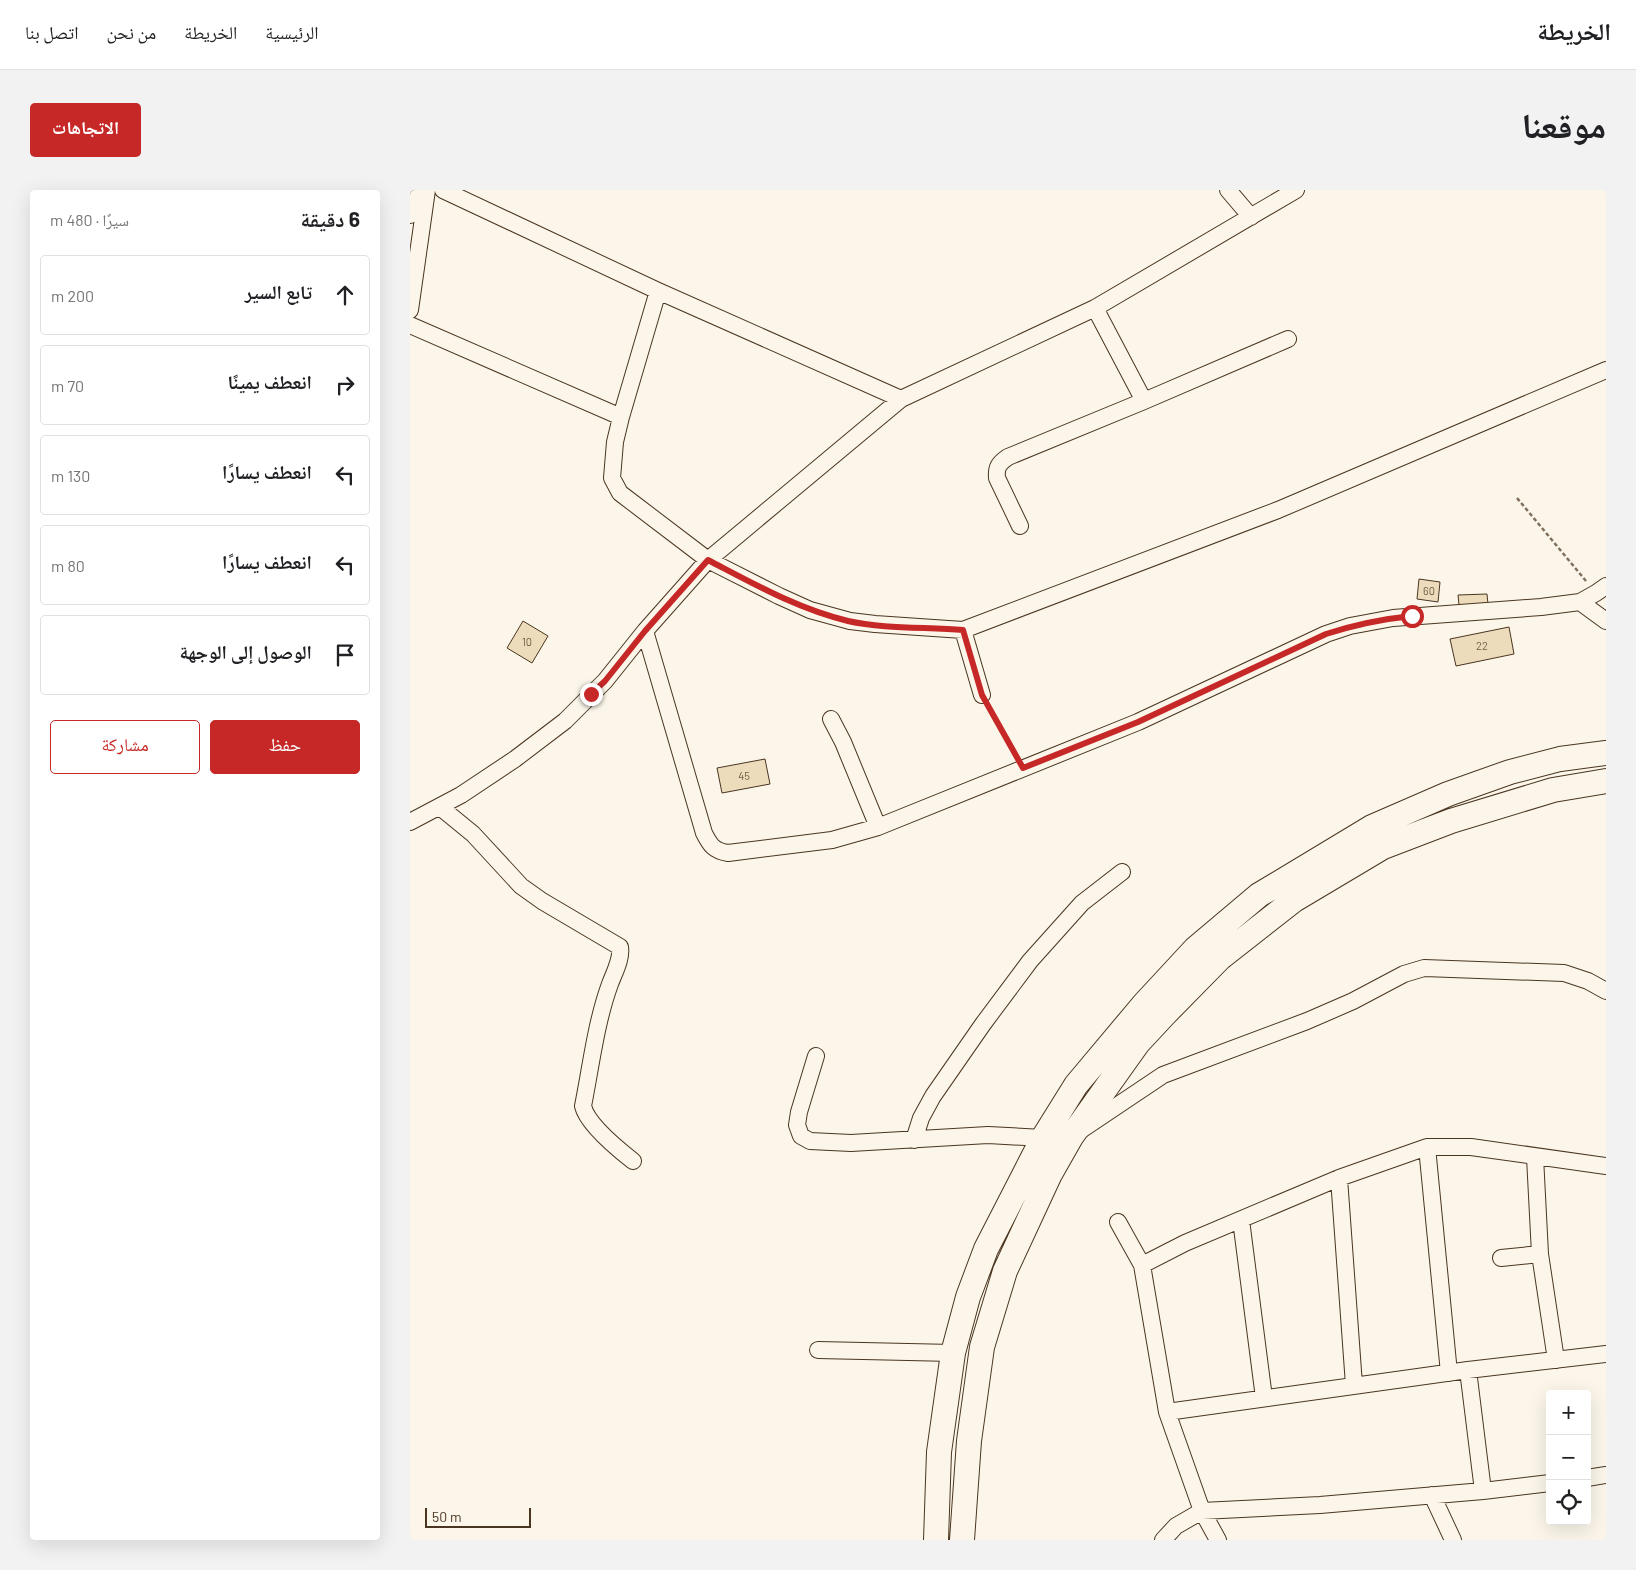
<!DOCTYPE html>
<html lang="ar">
<meta charset="utf-8">
<style>
:root{--surface:#fff;--page:#f2f2f2;--text:#202124;--muted:#757577;--line:#e0e0e0;--accent:#c62828}
body{margin:0;font-family:Barlow,"Noto Naskh Arabic",sans-serif;background:var(--page);color:var(--text);direction:rtl}
.controls{position:absolute;right:15px;bottom:15px;display:grid;overflow:hidden;border-radius:5px;box-shadow:0 5px 20px #0002}
.controls button{width:45px;height:45px;display:grid;place-items:center;padding:0;border:0;border-bottom:1px solid var(--line);background:var(--surface);color:var(--text);font:25px sans-serif}
.scale{position:absolute;left:15px;bottom:12px;width:106px;box-sizing:border-box;padding-left:5px;border:2px solid #4a3520;border-top:0;font-size:14px;line-height:18px;white-space:nowrap;color:#4a3520;-webkit-text-stroke:4px #fbf6e9;paint-order:stroke}
.stop{position:absolute;width:15px;height:15px;margin:-11px;border:4px solid #c62828;border-radius:50%;background:#fff}
.stop.end{background:#c62828;border-color:#fff;box-shadow:0 1px 5px #0008}
.list{margin:0;padding:0;list-style:none}
h2{display:flex;justify-content:space-between;align-items:center;height:65px;margin:0;padding:0 20px;font-size:21px}
h2 small{font-size:16px;font-weight:400;color:var(--muted)}
.list li{display:grid;grid-template-columns:32px 1fr auto;gap:15px;align-items:center;box-sizing:border-box;height:80px;margin:0 10px 10px;padding:0 10px;border:1px solid var(--line);border-radius:5px}
.list b{display:block;font-size:19px;white-space:nowrap}
.list em{font-size:16px;font-style:normal;color:var(--muted)}
.actions{display:flex;gap:10px;padding:15px 20px}
.actions a{flex:1;padding:11px 0;border:1px solid var(--accent);border-radius:5px;text-align:center;font-size:18px;color:var(--accent)}
.actions .main{background:var(--accent);color:#fff}
.icon{flex:none;width:28px;height:28px;fill:none;stroke:currentColor;stroke-width:2;stroke-linecap:round;stroke-linejoin:round}
.map{position:relative;flex:none;width:1196px;height:1350px;overflow:hidden;direction:ltr;border-radius:5px}
header{display:flex;align-items:center;gap:30px;box-sizing:border-box;height:70px;padding:0 25px;background:var(--surface);border-bottom:1px solid var(--line)}
header strong{font-size:24px}
nav{display:flex;gap:28px;margin-inline-start:auto;font-size:18px}
.intro{display:flex;align-items:center;justify-content:space-between;box-sizing:border-box;height:120px;padding:0 30px}
h1{margin:0;font-size:35px}
.button{padding:12px 22px;border-radius:5px;background:var(--accent);color:#fff;font-size:18px;font-weight:700}
main{display:flex;gap:30px;padding:0 30px}
aside{flex:1;background:var(--surface);border-radius:5px;box-shadow:0 5px 20px #0002}
.map>svg:first-child{display:block}
</style>
<header>
<strong>الخريطة</strong>
<nav><a>الرئيسية</a><a>الخريطة</a><a>من نحن</a><a>اتصل بنا</a></nav>
</header>
<div class="intro"><h1>موقعنا</h1><a class="button">الاتجاهات</a></div>
<main>
<div class="map">
<svg width="1196" height="1350" viewBox="0 0 1196 1350">
<rect width="100%" height="100%" fill="#fbf6e9"/>
<path fill="#ecdcbc" stroke="#4a3520" d="M1009,389l21,3 -2,20 -21,-3z
M1077,404l1,10 -29,1 -1,-10z
M113,431l25,15 -16,27 -25,-15z
M1099,437l5,27 -58,12 -6,-27z
M355,569l5,25 -48,9 -5,-25z"/>
<g fill="none" stroke-linecap="round" stroke-linejoin="round">
<g stroke="#4a3520" stroke-width="18">
<path id="minor" d="M33,0l215,101 243,108
M818,0l23,27
M0,25l4,-25
M248,101l-37,126 -6,25 -3,36 8,15 88,67 71,36 31,14 40,11 25,3 88,6 315,-120 328,-140
M685,118l49,93
M0,120l17,-120
M0,135l211,92
M610,336l-23,-48c-1,-11 2,-15 11,-21l136,-56 144,-62
M1170,412l26,19
M553,440l19,65
M235,441l59,202c6,12 10,18 24,20l104,-13 46,-13 260,-105 188,-88 24,-8 43,-8 148,-11 39,-5 16,-9 10,-7
M421,529l12,23 35,85
M30,617l33,27 48,52 21,15 78,46c2,12 -6,26 -10,37 -14,38 -19,82 -27,122 4,18 36,44 50,55
M0,632l51,-27 54,-36 50,-38 40,-40 40,-50 63,-71 193,-161 194,-91 201,-118
M406,866l-17,56 -2,13 4,11 9,5 41,2 137,-8 55,3
M671,940l82,-55 144,-54 46,-20 51,-27 20,-6 140,5 24,8 18,10
M504,950l7,-22 12,-22 50,-72 47,-63 52,-58 40,-31
M1017,957l22,226
M1125,967l5,97 16,106
M929,988l15,207
M831,1030l23,178
M708,1032l24,43 25,147 35,99 16,29
M1091,1068l39,-4
M732,1075l43,-22 154,-65 88,-31h44l135,19
M408,1160l135,3
M1058,1180l15,121
M757,1222l301,-42 138,-16
M1177,1288l19,-3
M1022,1305l21,45
M753,1350l13,-14 26,-15 118,-6 163,-14 67,-8"/>
</g>
<g stroke="#4a3520" stroke-width="26">
<path id="highway" d="M526,1350l3,-88 14,-99 15,-56 18,-48 57,-111 33,-53 68,-81 51,-55 64,-54 113,-68 76,-33 62,-22 50,-13 46,-6
M552,1350l7,-99 13,-94 23,-76 45,-97 21,-37 67,-94 26,-28 56,-57 74,-58 89,-53 68,-26 102,-31 53,-9"/>
</g>
<path stroke="#7f6f5c" stroke-width="2.5" stroke-dasharray="4 2.5" stroke-linecap="butt" d="M1107,308l69,83
M579,517l27,48"/>
<use href="#minor" stroke="#fbf6e9" stroke-width="16"/>
<use href="#highway" stroke="#fbf6e9" stroke-width="24"/>
</g>
<g fill="none" stroke-linecap="round" stroke-linejoin="round">
<path stroke="#c62828" stroke-width="6" d="M181,504l14,-13 40,-50 63,-71c46,24 90,49 140,61 35,8 79,6 115,9l19,65 41,73 115,-46 188,-88c28,-9 56,-15 86,-18"/>
</g>
<g text-anchor="middle" stroke-width="4" stroke-linejoin="round" paint-order="stroke">
<g font-size="11" fill="#725f47">
<text x="1019" y="405">60</text>
<text x="117" y="456">10</text>
<text x="1072" y="460">22</text>
<text x="334" y="590">45</text>
</g>
</g>
</svg>
<div class="controls">
<button>+</button>
<button>−</button>
<button><svg class="icon" aria-label="locate" viewBox="0 0 24 24"><circle cx="12" cy="12" r="6"/><path d="M12 2v4M12 18v4M2 12h4M18 12h4"/></svg></button>
</div>
<div class="scale">50 m</div>
<div class="stop" style="left:1002px;top:426px"></div>
<div class="stop end" style="left:181px;top:504px"></div>
</div>
<aside>
<h2>6 دقيقة<small>سيرًا · 480 m</small></h2>
<ul class="list">
<li><svg class="icon" aria-label="ahead" viewBox="0 0 24 24"><path d="M12 20V5M6 11l6-6 6 6"/></svg><div><b>تابع السير</b></div><em>200 m</em></li>
<li><svg class="icon" aria-label="right" viewBox="0 0 24 24"><path d="M7 20v-9h11M14 6l5 5-5 5"/></svg><div><b>انعطف يمينًا</b></div><em>70 m</em></li>
<li><svg class="icon" aria-label="left" viewBox="0 0 24 24"><path d="M17 20v-9H6M10 6l-5 5 5 5"/></svg><div><b>انعطف يسارًا</b></div><em>130 m</em></li>
<li><svg class="icon" aria-label="left" viewBox="0 0 24 24"><path d="M17 20v-9H6M10 6l-5 5 5 5"/></svg><div><b>انعطف يسارًا</b></div><em>80 m</em></li>
<li><svg class="icon" aria-label="arrive" viewBox="0 0 24 24"><path d="M6 21V4h12l-3 4 3 4H6"/></svg><div><b>الوصول إلى الوجهة</b></div></li>
</ul>
<div class="actions"><a class="main">حفظ</a><a>مشاركة</a></div>
</aside>
</main>
